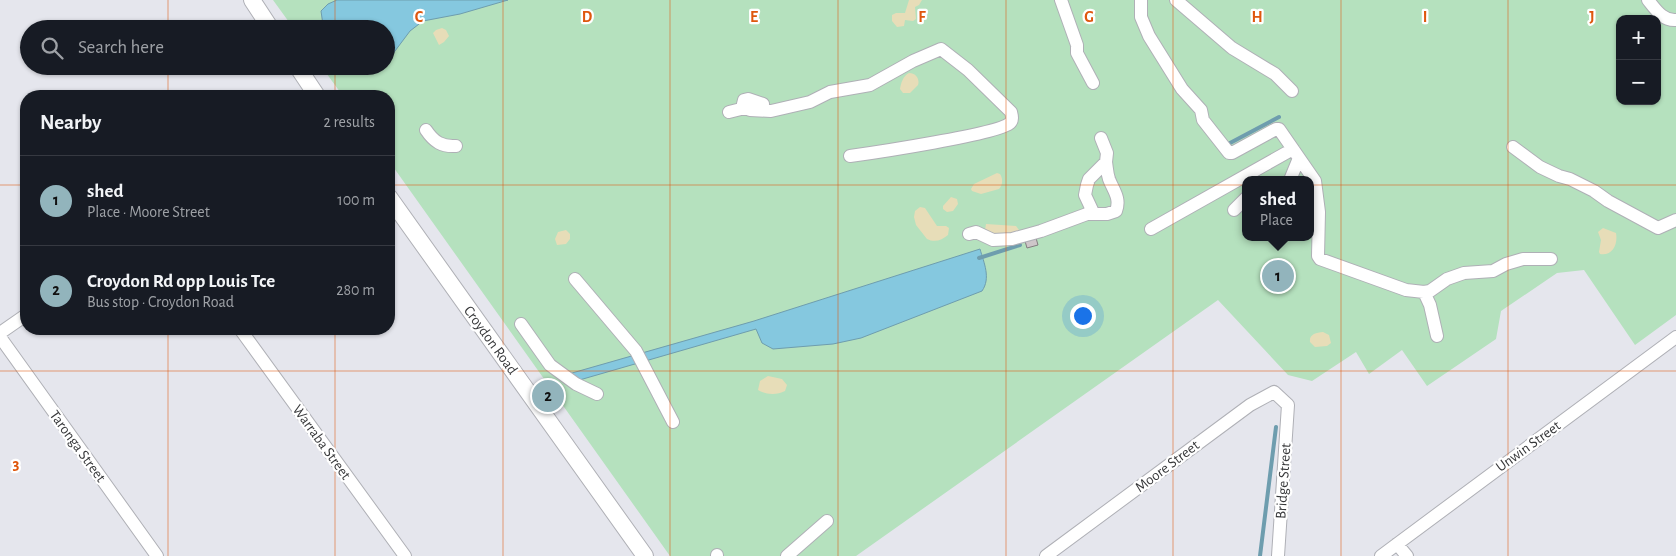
<!DOCTYPE html>
<meta charset="utf-8">
<style>
:root{--surface:#171b24;--page:#242831;--text:#f1f3f6;--muted:#9ea1a6;--line:#363941;--accent:#92b4bc}
body{margin:0;font-family:"Alegreya Sans",sans-serif;background:var(--page);color:var(--text)}
.controls{position:absolute;right:15px;top:15px;display:grid;overflow:hidden;border-radius:10px;box-shadow:0 1px 4px #0004}
.controls button{width:45px;height:45px;display:grid;place-items:center;padding:0;border:0;border-bottom:1px solid var(--line);background:var(--surface);color:var(--text);font:25px sans-serif}
.you{position:absolute;left:1082px;top:315px;width:18px;height:18px;margin:-12px;border:4px solid #fff;border-radius:50%;background:#1a73e8;box-shadow:0 0 0 8px #1a73e833}
.badge{display:grid;place-items:center;width:32px;height:32px;border-radius:50%;background:var(--accent);color:#111;font-size:16px;font-weight:700}
.pin{position:absolute;translate:-50% -50%;border:2px solid #fff;box-shadow:0 1px 5px #0006}
.popup{position:absolute;left:1242px;top:176px;width:72px;height:65px;box-sizing:border-box;display:grid;place-content:center;border-radius:10px;background:var(--surface);filter:drop-shadow(0 1px 4px #0005);font-size:16px;white-space:nowrap;color:var(--muted)}
.popup b{font-size:19px;color:var(--text)}
.popup::after{content:'';position:absolute;left:50%;top:100%;margin-left:-10px;border:10px solid transparent;border-top-color:var(--surface)}
.list{margin:0;padding:0;list-style:none}
h2{display:flex;justify-content:space-between;align-items:center;height:65px;margin:0;padding:0 20px;font-size:21px}
h2 small{font-size:16px;font-weight:400;color:var(--muted)}
.list li{display:grid;grid-template-columns:32px 1fr auto;gap:15px;align-items:center;box-sizing:border-box;height:90px;padding:0 20px;border-top:1px solid var(--line)}
.list b{display:block;font-size:19px;white-space:nowrap}
.list p{margin:0;font-size:16px;white-space:nowrap;color:var(--muted)}
.list em{font-size:16px;font-style:normal;color:var(--muted)}
.icon{flex:none;width:28px;height:28px;fill:none;stroke:currentColor;stroke-width:2;stroke-linecap:round;stroke-linejoin:round}
.map{position:relative;flex:none;width:1676px;height:556px;overflow:hidden}
.search{position:absolute;background:var(--surface);box-shadow:0 1px 4px #0004;left:20px;top:20px;width:375px;height:55px;display:flex;align-items:center;gap:12px;box-sizing:border-box;padding:0 18px;border-radius:28px;color:var(--muted);font-size:19px}
.panel{position:absolute;background:var(--surface);box-shadow:0 1px 4px #0004;left:20px;top:90px;width:375px;height:245px;border-radius:20px}
.map>svg:first-child{display:block}
</style>
<div class="map">
<svg width="1676" height="556" viewBox="0 0 1676 556">
<rect width="100%" height="100%" fill="#e5e6ed"/>
<path fill="#b5e1be" fill-rule="evenodd" d="M273,0h1403v315l-41,30 -51,-75 -27,3 -56,38 -5,28 -69,47 -25,-36 -33,24 -13,-22 -44,29 -24,-6 -70,-75 -362,256h-186l-281,-395v-65h-46l-22,-30h65v-37h-92zM1620,19h37v82h-37zM1246,180h64v57h-64z"/>
<path fill="#e7ddb8" d="M909,0h13l-3,5 -4,2 1,12 -3,2 -8,-1 -1,6 -7,1 -5,-6v-6l4,-2h9z
M442,28l4,2 3,6 -5,6 -5,3 -6,-12 3,-3z
M909,73c7,0 11,6 9,12l-8,8h-7l-3,-4c1,-6 3,-13 9,-16z
M997,173l3,1c3,4 3,11 -1,15l-18,5 -9,-3 -1,-2 3,-5z
M951,197l6,2 1,5 -5,7 -6,1 -4,-3v-3z
M920,207l5,1 12,18h9l3,2 -1,7c-6,5 -13,8 -21,4l-11,-14 -2,-8 1,-6z
M986,224l30,2 3,4 -1,2 -18,4 -15,-6z
M1603,228l13,5c2,11 -3,23 -16,21l-1,-2 2,-12 -3,-8z
M566,230l4,4v5l-4,5 -9,1 -2,-6 3,-7z
M1323,332l6,3 2,8 -4,3 -12,1 -5,-5c-1,-8 6,-9 13,-10z
M768,376l14,3 5,6 -2,6c-8,4 -19,4 -27,-1l2,-9z"/>
<path fill="#85c8df" stroke="#6e9dae" d="M337,0h171l-48,14 -37,7 -13,10 -24,32v-34h-60l-3,-4 -2,-14 7,-7z
M980,249c4,14 11,29 2,42l-121,47 -28,6 -60,5 -11,-6 -6,-14 -180,52 -4,-8 182,-52z"/>
<g fill="none" stroke-linecap="round" stroke-linejoin="round">
<path stroke="#6e9dae" stroke-width="4" d="M1230,143l49,-26
M979,258l41,-13
M1260,556l16,-129"/>
</g>
<path fill="#cec6c9" stroke="#837c7f" d="M1036,238l2,7 -11,3 -2,-7z
M1278,264l9,4 -8,21 -10,-4z"/>
<g fill="none" stroke-linecap="round" stroke-linejoin="round">
<g stroke="#afb0b6" stroke-width="14">
<path id="minor" d="M1061,0l16,45v8l16,30
M1141,0v17l8,19 33,53 19,21 2,10 26,33h3l44,-24h3l36,52 4,31 -1,44 2,3 86,31 18,2 6,-1 17,-12 17,-6 29,-2 13,-7 17,-5h28
M1176,0l56,48 43,26 17,17
M1648,0c8,10 15,21 28,20
M763,104l-15,-5 -4,1 -1,4 2,4 5,2 21,1 39,-9 20,-10 40,-7 43,-24 28,-12 27,21 43,42c1,4 2,8 -1,11 -11,11 -138,30 -160,33
M729,112l16,-4
M426,130c8,12 16,17 30,16
M1513,147l27,20 19,9 11,3 24,12 14,10 50,27 18,-8
M1290,180l9,-22
M1234,210l12,-12
M1087,214h20l9,-3c5,-13 -3,-21 -7,-32 -2,-6 -2,-11 -3,-17
M1151,229l142,-80
M969,234l7,-2 17,8 19,-1 29,-8 46,-17 5,-4 -7,-15 2,-10 2,-6 17,-17 1,-9 -6,-15
M575,279l61,72 37,71
M1424,292l6,13 7,31
M521,324l29,41 26,19 21,10
M240,329l165,227
M0,333l26,-18
M0,337l157,219
M1397,544l10,12
M717,555v1
M787,556l40,-35
M1046,556l204,-151 24,-13 14,13 -10,151
M1381,556l295,-219"/>
</g>
<g stroke="#afb0b6" stroke-width="18">
<path id="major" d="M252,0l19,29
M297,66l20,30
M389,197l256,359"/>
</g>
<use href="#minor" stroke="#fff" stroke-width="12"/>
<use href="#major" stroke="#fff" stroke-width="16"/>
</g>
<path fill="none" stroke="#df570e" stroke-width="1" stroke-opacity="0.55" d="M168,0v29M335,0v29M503,0v556M670,0v556M838,0v556M1006,0v556M1173,0v556M1341,0v556M1508,0v556M168,66v30M335,66v30M0,185h26M389,185h1287M168,329v227M335,329v227M0,371h1676"/>
<g text-anchor="middle" stroke-width="4.5" stroke-linejoin="round" paint-order="stroke">
<g font-size="15" fill="#37383a" stroke="#fff">
<text transform="translate(491 340) rotate(54)" y="5">Croydon Road</text>
<text transform="translate(322 442) rotate(54)" y="5">Warraba Street</text>
<text transform="translate(78 446) rotate(54)" y="5">Taronga Street</text>
<text transform="translate(1528 446) rotate(-36)" y="5">Unwin Street</text>
<text transform="translate(1167 466) rotate(-37)" y="5">Moore Street</text>
<text transform="translate(1283 481) rotate(-86)" y="5">Bridge Street</text>
</g>
</g>
<g font-size="16" text-anchor="middle" font-weight="bold" fill="#df570e" stroke="#fff" stroke-width="4.5" stroke-linejoin="round" paint-order="stroke">
<text x="419" y="22">C</text>
<text x="587" y="22">D</text>
<text x="754" y="22">E</text>
<text x="922" y="22">F</text>
<text x="1089" y="22">G</text>
<text x="1257" y="22">H</text>
<text x="1425" y="22">I</text>
<text x="1592" y="22">J</text>
<text x="16" y="469">3</text>
</g>
</svg>
<div class="controls">
<button>+</button>
<button>−</button>
</div>
<div class="you"></div>
<div class="pin badge" style="left:1278px;top:276px">1</div>
<div class="popup"><b>shed</b>Place</div>
<div class="pin badge" style="left:548px;top:396px">2</div>
<div class="search"><svg class="icon" aria-label="search" viewBox="0 0 24 24"><circle cx="10" cy="10" r="6"/><path d="M15 15l6 6"/></svg>Search here</div>
<section class="panel">
<h2>Nearby<small>2 results</small></h2>
<ul class="list">
<li><span class="badge">1</span><div><b>shed</b><p>Place · Moore Street</p></div><em>100 m</em></li>
<li><span class="badge">2</span><div><b>Croydon Rd opp Louis Tce</b><p>Bus stop · Croydon Road</p></div><em>280 m</em></li>
</ul>
</section>
</div>
